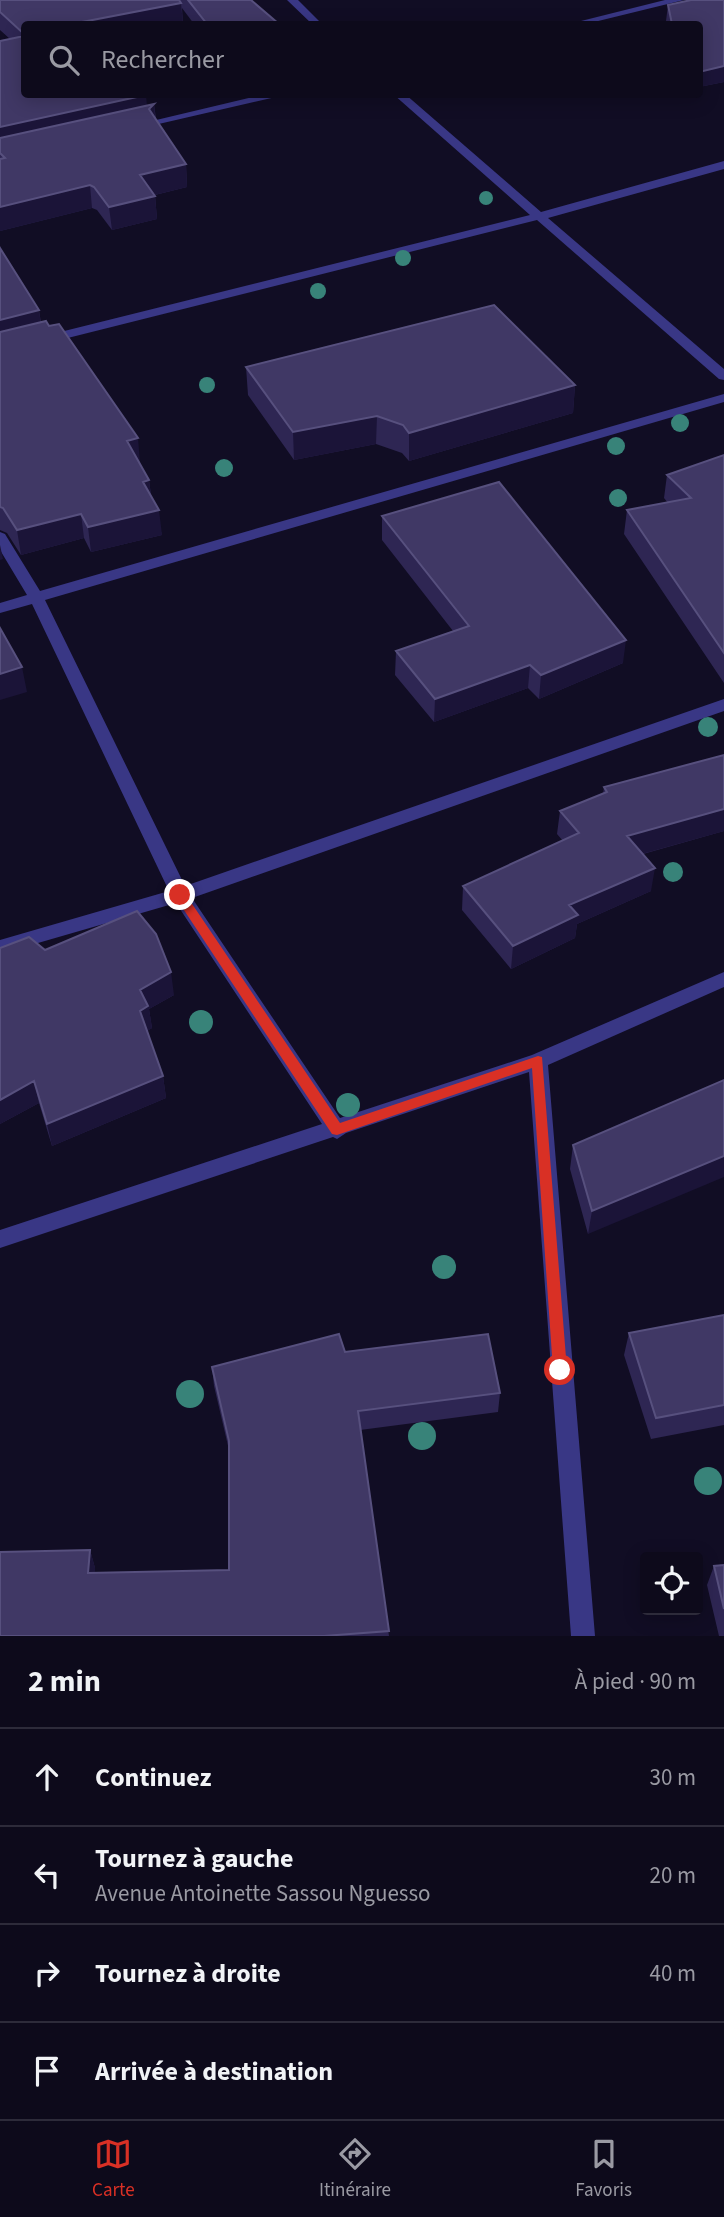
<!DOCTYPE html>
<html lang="fr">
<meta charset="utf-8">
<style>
:root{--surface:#0d0a1b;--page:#1b1828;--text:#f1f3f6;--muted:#9a9aa3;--line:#2d2b3a;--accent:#d93025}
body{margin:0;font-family:"Source Sans 3",sans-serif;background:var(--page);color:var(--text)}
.controls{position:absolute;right:21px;bottom:21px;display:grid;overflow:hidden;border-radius:7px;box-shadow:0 4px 18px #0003}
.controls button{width:63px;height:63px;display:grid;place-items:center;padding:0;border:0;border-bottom:2px solid var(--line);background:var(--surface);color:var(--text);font:35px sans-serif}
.stop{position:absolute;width:21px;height:21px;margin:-16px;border:5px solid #d93025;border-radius:50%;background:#fff}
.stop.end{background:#d93025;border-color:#fff;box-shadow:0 2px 7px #0008}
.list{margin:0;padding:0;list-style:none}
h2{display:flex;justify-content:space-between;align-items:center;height:91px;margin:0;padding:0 28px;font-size:30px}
h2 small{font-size:23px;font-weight:400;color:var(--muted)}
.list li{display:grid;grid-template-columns:46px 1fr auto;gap:21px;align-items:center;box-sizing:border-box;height:98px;padding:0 28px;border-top:2px solid var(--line)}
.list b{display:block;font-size:26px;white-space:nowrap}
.list p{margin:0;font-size:23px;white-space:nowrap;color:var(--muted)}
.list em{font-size:23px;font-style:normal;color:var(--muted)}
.icon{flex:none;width:38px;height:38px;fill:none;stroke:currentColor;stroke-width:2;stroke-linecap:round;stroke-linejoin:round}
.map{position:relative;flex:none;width:724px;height:1636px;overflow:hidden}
.search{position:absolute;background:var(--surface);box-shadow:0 4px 18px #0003;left:21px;right:21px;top:21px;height:77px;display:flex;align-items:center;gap:18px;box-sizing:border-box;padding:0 24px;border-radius:7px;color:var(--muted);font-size:26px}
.sheet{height:483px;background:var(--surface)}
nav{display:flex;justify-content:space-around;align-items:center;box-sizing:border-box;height:98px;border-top:2px solid var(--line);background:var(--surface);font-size:19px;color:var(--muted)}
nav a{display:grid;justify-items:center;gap:4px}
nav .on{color:var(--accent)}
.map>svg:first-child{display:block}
</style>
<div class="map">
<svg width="724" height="1636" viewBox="0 0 724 1636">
<rect width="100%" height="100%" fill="#110d24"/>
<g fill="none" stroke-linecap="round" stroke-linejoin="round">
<path fill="#393785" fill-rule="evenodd" d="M287,0h11l24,24h-10z
M665,0h19l-98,24h-17z
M266,94h23l-152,35 -6,-3z
M393,94h12l136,118 183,-51v8l-176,49 176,151v11l-5,-1 -182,-159 -537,135v-8l530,-132z
M724,394v8l-679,198 140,286 539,-187v12l-532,187 148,220 192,-63 192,-83v15l-176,78 47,571h-24l-42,-564 -183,61 -9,6 -4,-2 -333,111v-18l322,-106 -146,-221 -176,51v-14l169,-49 -137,-287 -32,9v-10l27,-8 -27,-45v-18l5,2 35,57z"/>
</g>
<g fill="#388379">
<circle cx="486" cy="198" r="7"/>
<circle cx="403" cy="258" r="8"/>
<circle cx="318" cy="291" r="8"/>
<circle cx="207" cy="385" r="8"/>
<circle cx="680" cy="423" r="9"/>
<circle cx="616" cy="446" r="9"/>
<circle cx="224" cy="468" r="9"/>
<circle cx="618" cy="498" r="9"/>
<circle cx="708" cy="727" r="10"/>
<circle cx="673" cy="872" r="10"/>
<circle cx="201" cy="1022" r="12"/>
<circle cx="348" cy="1105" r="12"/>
<circle cx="444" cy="1267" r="12"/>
<circle cx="190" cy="1394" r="14"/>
<circle cx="422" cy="1436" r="14"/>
<circle cx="708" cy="1481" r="14"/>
</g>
<path fill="#2e2653" d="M0,0h251l28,24h-85l-12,-16 1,16h-159v70l123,12 7,-2 2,15 30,45 1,23 -32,8 2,24 -45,11 -15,-20 -5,-2 -92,23v-190l10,-2 -10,-9z
M724,0v82l-25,5v-63h-33v-3l2,-16z
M0,248l39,62 2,13 99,140h-1l10,17 2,15 11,40 -71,17 -7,-14 -63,17 -14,-22 -7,-3z
M246,367l329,18 -2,28 -164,48 -7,-8 -26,-9 -82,16 -46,-65z
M724,455v228l-100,-149 3,-24 41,-7 -4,-5 3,-23z
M382,516l241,147 -84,36 -11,-11 -94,34 -39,-47 1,-24 57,-20 -71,-91z
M724,755v76l-81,23 8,37 -74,33 -2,14 -64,31 -49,-59 1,-24 100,-45 -6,-7 3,-23 43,-17 1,-7z
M45,950l129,45 -25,14 3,19 -5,3 16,45 3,22 -114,48 -13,-43 -39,21z
M724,1080l-136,154 -18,-65 3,-24z
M724,1315v110l-73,14 -27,-84 5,-22z
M345,1352l155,41 -2,19 -138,18 29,206h-389l90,-86 5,18 -1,5 135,-3v-120l-15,-64 -2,-19z
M724,1565v71h-5l-12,-51 7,-19z"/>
<path fill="#1b1438" d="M181,3l2,21h-105l-1,-1z
M724,66v16l-25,5v-15z
M146,95l2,22 -148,33v-23z
M154,104l2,23 -7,-18z
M186,164l1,23 -45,11 -2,-23z
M90,185l2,23 -92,23v-24z
M155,196l2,23 -45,11 -3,-23z
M39,310l3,24 -42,10v-24z
M575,385l-2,28 -164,48v-28z
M377,416l-1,28 -82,16 -1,-28z
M138,438l2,25 -10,2 -3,-24z
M149,480l3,25 -9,-23z
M159,510l3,25 -71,17 -3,-25z
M81,514l3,24 -63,17 -4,-25z
M0,545l3,14 -3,1z
M626,640l-3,23 -84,36 2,-24z
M530,665l-2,23 -94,34 1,-23z
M22,667l5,25 -27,8v-26z
M724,809v22l-100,28 3,-23z
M655,868l-4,23 -74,33 -2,14 -64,31 2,-23 56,-41z
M171,972l3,23 -25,14 3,19 -9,6 -3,-23v-21z
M163,1076l3,22 -114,48 -5,-22z
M34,1081l5,22 -39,21v-24z
M724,1156v21l-136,57 4,-23z
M90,1550l5,18 -2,23 -5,-18z"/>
<path fill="#403865" stroke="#57507e" stroke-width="2" d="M0,0h179l2,3 -104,20 2,1h-55v10l-24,-22z
M188,0h63l28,24h-72z
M691,0h33v66l-25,6v-48h-27l-4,-19z
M24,36v58l122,1 -146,32v-86z
M154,104l-5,5 37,55 -46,11 15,21 -46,11 -15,-20 -4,-2 -90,22v-48l5,-1 -5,-5v-15z
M0,248l39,62 -39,10z
M494,305l81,80 -166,48 -6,-8 -26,-9 -84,16 -47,-65z
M46,321l3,5 10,-2 79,114 -11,3 22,39 -6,2 16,28 -71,17 -7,-13 -64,16 -14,-22 -3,-1v-175z
M724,455v198l-97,-143 64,-12 -24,-23z
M499,482l127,158 -85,35 -11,-10 -95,34 -39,-48 73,-25 -87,-110z
M0,628l22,39 -22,7z
M724,755v54l-97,27 28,32 -86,37 9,10 -65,31 -50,-60 116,-53 -19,-22 47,-19 -3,-5z
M137,911l19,23 15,38 -31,18 8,16 -8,5 23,65 -116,48 -13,-43 -34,19v-152l29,-11 16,13z
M724,1080v76l-132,55 -19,-66z
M724,1315v90l-68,13 -27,-85z
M339,1334l6,18 143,-18 12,59 -142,18 31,220 -65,5h-324v-84l90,-2 -2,23 141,-3v-129l-17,-74z
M724,1565v44l-10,-43z"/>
<path fill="#d93025" d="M180,891l4,1 156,231 198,-67 4,1 25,313 -2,5h-10l-2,-5 -21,-302 -195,67 -5,-1 -156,-236v-6z"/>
</svg>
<div class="controls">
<button><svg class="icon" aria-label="locate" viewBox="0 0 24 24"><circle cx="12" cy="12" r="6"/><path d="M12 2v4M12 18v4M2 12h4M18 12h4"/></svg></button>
</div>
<div class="stop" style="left:560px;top:1370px"></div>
<div class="stop end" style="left:180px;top:895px"></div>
<div class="search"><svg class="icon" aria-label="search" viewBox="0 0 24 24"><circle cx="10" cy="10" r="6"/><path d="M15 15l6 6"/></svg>Rechercher</div>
</div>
<section class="sheet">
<h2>2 min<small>À pied · 90 m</small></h2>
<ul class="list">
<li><svg class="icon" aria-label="ahead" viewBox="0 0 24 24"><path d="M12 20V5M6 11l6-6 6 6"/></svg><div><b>Continuez</b></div><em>30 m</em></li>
<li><svg class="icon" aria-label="left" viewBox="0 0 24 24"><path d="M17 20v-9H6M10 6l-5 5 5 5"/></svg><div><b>Tournez à gauche</b><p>Avenue Antoinette Sassou Nguesso</p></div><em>20 m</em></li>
<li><svg class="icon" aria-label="right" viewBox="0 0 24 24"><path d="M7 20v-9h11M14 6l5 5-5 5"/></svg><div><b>Tournez à droite</b></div><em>40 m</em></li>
<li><svg class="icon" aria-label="arrive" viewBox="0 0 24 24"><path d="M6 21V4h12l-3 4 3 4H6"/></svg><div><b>Arrivée à destination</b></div></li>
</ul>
</section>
<nav>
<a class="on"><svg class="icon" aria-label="map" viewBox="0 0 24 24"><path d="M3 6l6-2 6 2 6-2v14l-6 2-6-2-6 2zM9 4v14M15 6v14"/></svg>Carte</a>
<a><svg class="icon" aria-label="directions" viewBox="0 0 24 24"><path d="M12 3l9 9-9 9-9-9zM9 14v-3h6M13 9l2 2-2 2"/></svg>Itinéraire</a>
<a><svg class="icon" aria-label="saved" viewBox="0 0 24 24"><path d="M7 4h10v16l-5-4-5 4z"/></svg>Favoris</a>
</nav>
